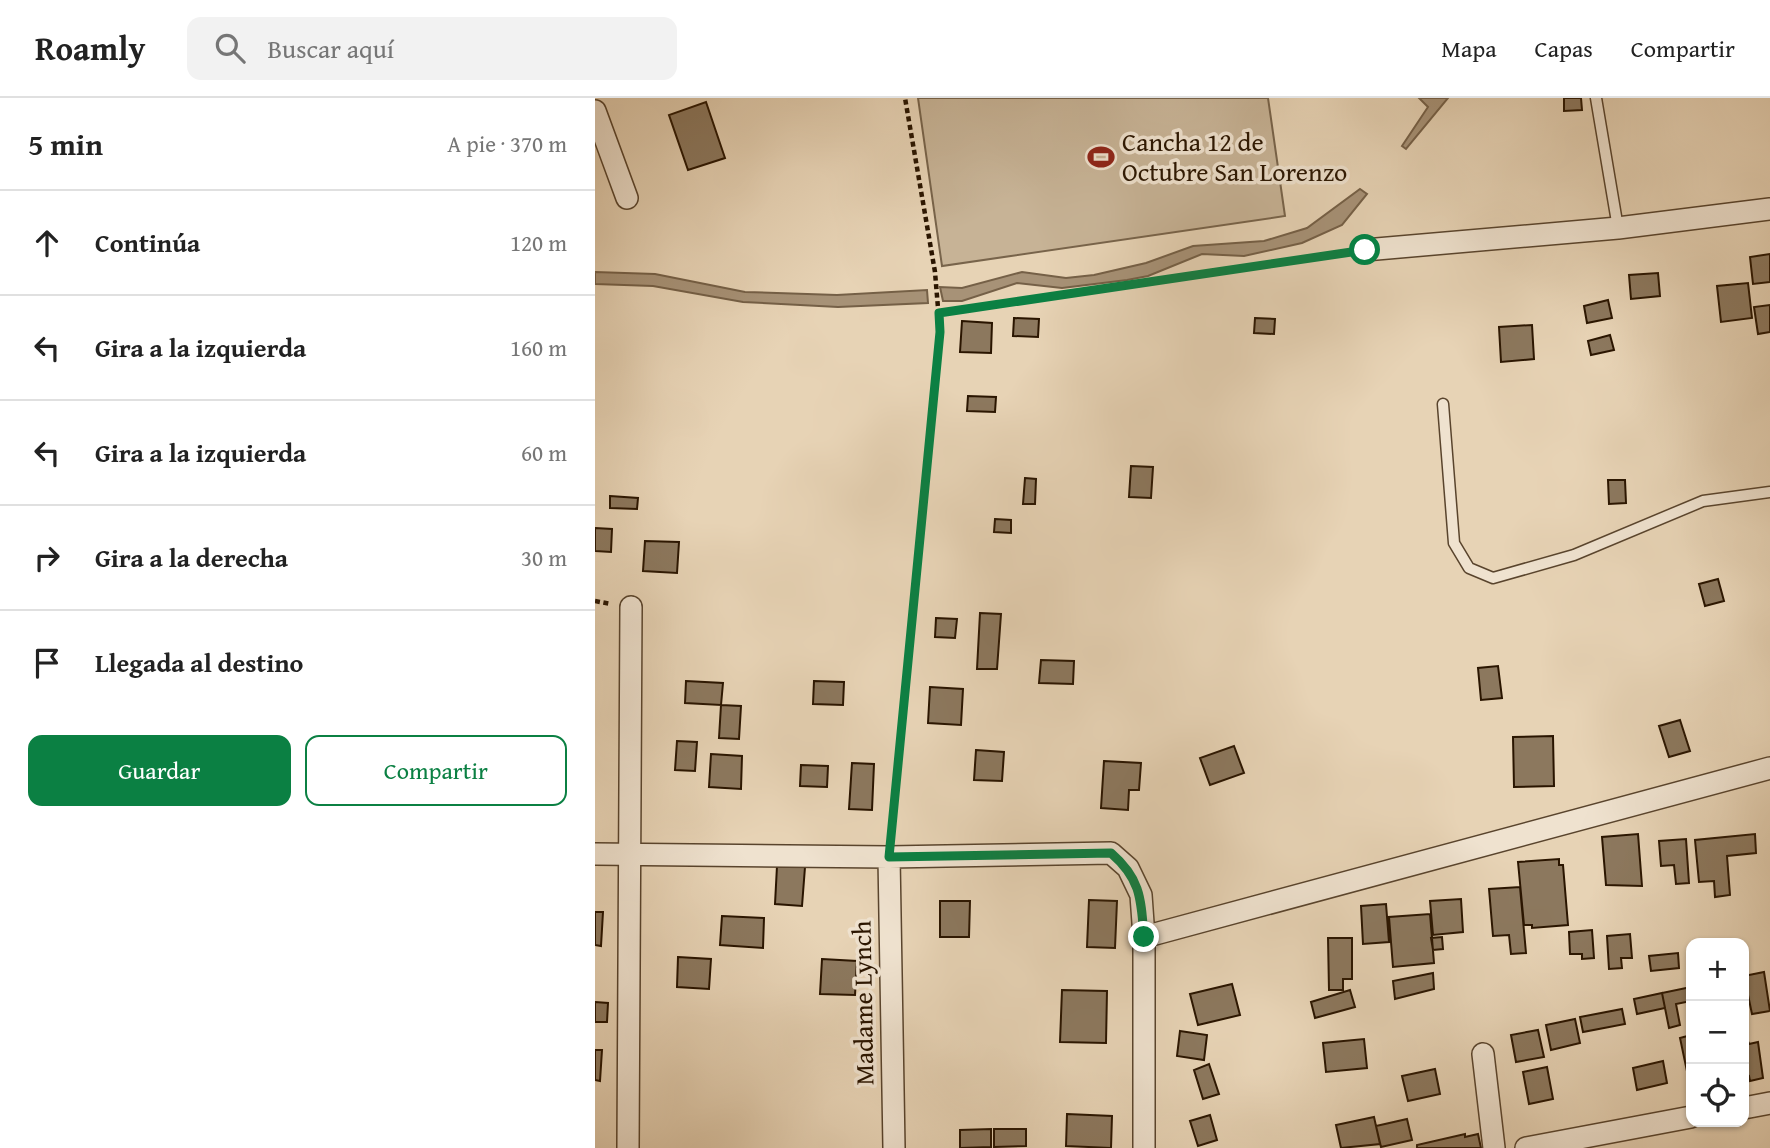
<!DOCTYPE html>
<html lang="es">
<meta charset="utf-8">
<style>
:root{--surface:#fff;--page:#f2f2f2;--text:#222;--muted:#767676;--line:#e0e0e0;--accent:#0b8043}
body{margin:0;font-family:"Gentium Book Plus",serif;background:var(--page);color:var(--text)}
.controls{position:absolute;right:21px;bottom:21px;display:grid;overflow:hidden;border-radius:14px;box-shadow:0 2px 5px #0004}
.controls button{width:63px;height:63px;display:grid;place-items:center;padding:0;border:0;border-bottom:2px solid var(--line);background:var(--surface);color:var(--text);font:35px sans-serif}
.stop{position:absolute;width:21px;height:21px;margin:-16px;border:5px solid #0b8043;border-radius:50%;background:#fff}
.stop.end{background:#0b8043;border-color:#fff;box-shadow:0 2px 7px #0008}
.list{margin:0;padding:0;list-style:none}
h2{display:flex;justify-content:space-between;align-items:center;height:91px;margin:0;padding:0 28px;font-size:30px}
h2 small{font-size:23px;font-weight:400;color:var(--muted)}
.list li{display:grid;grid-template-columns:46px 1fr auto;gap:21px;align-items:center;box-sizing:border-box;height:105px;padding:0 28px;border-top:2px solid var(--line)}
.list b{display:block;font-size:26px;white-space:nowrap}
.list em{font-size:23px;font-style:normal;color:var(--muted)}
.actions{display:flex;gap:14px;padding:21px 28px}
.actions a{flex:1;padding:16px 0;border:2px solid var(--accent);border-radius:14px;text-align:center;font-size:24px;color:var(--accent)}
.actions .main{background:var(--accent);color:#fff}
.icon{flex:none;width:38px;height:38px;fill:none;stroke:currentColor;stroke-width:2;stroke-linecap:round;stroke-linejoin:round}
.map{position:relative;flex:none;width:1175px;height:1050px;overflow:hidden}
header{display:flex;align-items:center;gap:42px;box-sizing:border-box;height:98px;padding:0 35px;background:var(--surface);border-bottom:2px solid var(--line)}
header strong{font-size:33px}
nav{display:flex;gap:38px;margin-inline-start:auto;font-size:24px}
.search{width:490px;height:63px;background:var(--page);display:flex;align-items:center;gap:18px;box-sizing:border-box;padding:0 24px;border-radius:14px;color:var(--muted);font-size:26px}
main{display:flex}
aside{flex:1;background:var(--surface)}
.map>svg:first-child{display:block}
</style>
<header>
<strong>Roamly</strong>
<div class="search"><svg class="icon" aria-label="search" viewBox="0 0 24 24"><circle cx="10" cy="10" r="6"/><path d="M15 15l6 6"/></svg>Buscar aquí</div>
<nav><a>Mapa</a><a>Capas</a><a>Compartir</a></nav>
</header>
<main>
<aside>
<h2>5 min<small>A pie · 370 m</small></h2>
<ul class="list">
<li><svg class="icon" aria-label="ahead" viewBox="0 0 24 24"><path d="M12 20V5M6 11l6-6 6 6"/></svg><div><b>Continúa</b></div><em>120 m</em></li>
<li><svg class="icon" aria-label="left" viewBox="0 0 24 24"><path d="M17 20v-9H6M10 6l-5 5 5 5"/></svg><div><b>Gira a la izquierda</b></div><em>160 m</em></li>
<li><svg class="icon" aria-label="left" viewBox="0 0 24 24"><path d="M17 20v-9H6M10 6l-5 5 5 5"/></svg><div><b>Gira a la izquierda</b></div><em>60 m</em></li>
<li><svg class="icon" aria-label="right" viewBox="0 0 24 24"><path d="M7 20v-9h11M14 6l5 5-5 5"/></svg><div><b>Gira a la derecha</b></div><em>30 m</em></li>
<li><svg class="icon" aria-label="arrive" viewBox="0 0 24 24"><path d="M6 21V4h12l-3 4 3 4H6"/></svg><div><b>Llegada al destino</b></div></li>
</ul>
<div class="actions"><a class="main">Guardar</a><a>Compartir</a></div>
</aside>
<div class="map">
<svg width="1175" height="1050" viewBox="0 0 1175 1050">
<rect width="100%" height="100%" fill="#e7d3b5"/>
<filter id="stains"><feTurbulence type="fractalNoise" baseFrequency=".00286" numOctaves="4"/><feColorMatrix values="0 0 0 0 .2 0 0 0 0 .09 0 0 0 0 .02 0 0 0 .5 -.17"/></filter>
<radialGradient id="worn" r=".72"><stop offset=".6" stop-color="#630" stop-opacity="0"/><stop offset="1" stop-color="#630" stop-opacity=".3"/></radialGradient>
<path fill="#c7b396" stroke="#78644b" stroke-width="2" d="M323,0h350l17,118 -343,50z"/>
<path fill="#a79277" stroke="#756047" stroke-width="2" d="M824,0h29l-42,51 -4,-3 26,-39z
M765,91l7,5 -25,31 -40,18 -58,13 -42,-2 -54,22 -21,4 -65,8 -45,-5 -55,18h-19l-3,-14 22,1 60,-16 44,6 28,-3 52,-12 47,-17 71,-5 43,-13z
M0,174l60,2 90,18 92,3 90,-5 1,13 -90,4 -95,-5 -90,-16 -58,-2z"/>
<path fill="#8c785e" stroke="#2a1500" stroke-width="2" d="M969,0h17l1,12 -18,1z
M111,4l19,56 -37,12 -19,-55z
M1175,156v28l-17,2 -3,-27z
M1063,175l2,23 -29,3 -2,-24z
M1153,185l4,35 -31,4 -4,-36z
M1013,202l4,18 -25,5 -3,-17z
M1175,207v27l-12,2 -4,-27z
M419,220l25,1 -1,18 -25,-1z
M660,220l20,1 -1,15 -20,-1z
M367,223l30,2 -1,30 -31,-1z
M937,227l2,34 -33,3 -2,-35z
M1015,237l4,15 -23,5 -3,-14z
M373,298l28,1 -1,15 -28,-1z
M536,368l22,1 -2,31 -22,-1z
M430,380l11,1 -1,25h-12z
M1013,382h17l1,23 -17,1z
M15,398l28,2 -1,11 -27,-1z
M400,421l16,1v13l-17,-1z
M0,430l17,1 -1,23 -16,-1z
M50,443l34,1 -2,31 -34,-2z
M1123,481l6,22 -19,5 -6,-22z
M385,515l21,1 -4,55h-20z
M341,520l21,1 -2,19 -20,-1z
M446,562l33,1 -1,23 -34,-1z
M903,568l4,32 -21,2 -3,-32z
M91,583l37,2 -2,22 -36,-2z
M219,583l30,1 -1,23 -30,-1z
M335,589l33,2 -2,36 -33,-2z
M126,607l20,1 -2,33 -20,-1z
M1085,622l10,31 -21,6 -10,-31z
M958,638l1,50 -40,1 -1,-50z
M82,643l20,1 -2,29 -20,-1z
M639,648l10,27 -34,12 -10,-27z
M381,652l28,2 -2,29 -28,-1z
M116,656l31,2 -1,33 -32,-2z
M509,663l37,2 -2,27h-10l-1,20 -27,-2z
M257,665l22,1 -2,46 -23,-1z
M206,667l27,1 -1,21 -27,-1z
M1043,736l4,52 -36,-1 -4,-48z
M1160,736l1,19 -29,3 3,39 -15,2 -1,-16 -15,1 -4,-42z
M1091,741l3,44 -13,1 -2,-19 -13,1 -2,-25z
M964,761v6h4l5,60 -36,3v-3h-8l-6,-63z
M182,768l28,1 -3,39 -27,-2z
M925,789l6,66 -15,1 -2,-19 -16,1 -4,-47z
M866,801l2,33 -30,3 -3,-34z
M494,802l28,1 -2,47 -28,-1z
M345,803h30l-1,36h-29z
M791,806l3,38 -26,2 -2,-38z
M0,814h8l-2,34 -6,-1z
M835,816l4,49 -41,4 -4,-50z
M127,818l42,2 -1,30 -43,-3z
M997,832l2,28 -12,1v-5h-12l-1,-22z
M1035,836l2,24h-11l1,10 -13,1 -2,-33z
M847,839l1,12 -10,1 -2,-12z
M733,840h24v41h-9v11h-14z
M1083,855l1,15 -28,3 -2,-15z
M83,859l33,2 -2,30 -32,-2z
M227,861l35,2 -2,34 -35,-1z
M1169,874l6,39 -18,3 -8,-38z
M838,875l1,16 -39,10 -2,-18z
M637,886l8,31 -42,10 -8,-31z
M1096,889v14l-15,3 4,21 -11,3 -7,-35z
M467,892l45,1 -1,52 -46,-1z
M755,892l5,17 -40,11 -4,-16z
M1067,895l3,15 -28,6 -3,-15z
M0,904l13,1 -1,19h-12z
M1027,911l3,15 -42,8 -3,-15z
M980,921l5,24 -29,7 -5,-25z
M1149,931l5,15 9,-2 5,36 -13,3 -1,-5 -5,1z
M943,932l6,27 -28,5 -5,-27z
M585,933l27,4 -3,25 -27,-4z
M1096,937v41h-3l-8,-38z
M769,941l3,29 -41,4 -3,-29z
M0,952h7l-2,31 -5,-1z
M1068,963l4,22 -30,7 -4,-22z
M614,966l10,30 -16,5 -9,-29z
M952,969l6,32 -24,5 -6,-32z
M840,971l5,25 -32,7 -6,-25z
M472,1016l45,2 -1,32 -45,-2z
M615,1017l7,25 -19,6 -8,-25z
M779,1019l6,27 -39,4 -5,-23z
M812,1021l5,21 -31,7 -5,-21z
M396,1031v18l-31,1v-18z
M399,1031h32v17l-32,1z
M870,1036v3l13,-3 3,14h-64v-3z"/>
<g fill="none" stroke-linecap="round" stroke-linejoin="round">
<g stroke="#59442d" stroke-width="13">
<path id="service" d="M1001,0l22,130
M848,306l11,139 15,25 24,10 81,-23 129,-54 67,-9"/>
</g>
<g stroke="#59442d" stroke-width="24">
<path id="minor" d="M0,13l32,87
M770,152l253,-22 152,-19
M0,756l294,3 222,-4 17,15 13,27 3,42v211
M294,759l5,291
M549,839l626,-169
M888,956l11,94
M1149,1010l26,-5
M33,1050l3,-541
M931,1050l165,-31"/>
</g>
<path stroke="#2a1500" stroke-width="4.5" stroke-dasharray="5 3.5" stroke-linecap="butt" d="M345,215l407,-60
M0,503l16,3
M295,741l50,-507 -5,-60 -30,-174"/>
<use href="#service" stroke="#efe2cf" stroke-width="10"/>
<use href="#minor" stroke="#efe2cf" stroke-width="21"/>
</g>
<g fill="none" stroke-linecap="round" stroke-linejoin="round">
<path stroke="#0b8043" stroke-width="9" d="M549,839c-3,-38 -3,-58 -33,-84l-222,4 51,-525 -1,-19 426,-63"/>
</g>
<defs>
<g id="stadium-bare" transform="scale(2.1)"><path d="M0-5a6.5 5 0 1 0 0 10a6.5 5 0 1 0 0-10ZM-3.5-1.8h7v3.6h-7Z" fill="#8f2418" stroke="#efe2cf" stroke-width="2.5" paint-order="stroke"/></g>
</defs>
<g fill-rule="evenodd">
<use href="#stadium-bare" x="506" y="59"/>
</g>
<g text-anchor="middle" stroke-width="7" stroke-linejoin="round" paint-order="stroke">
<g font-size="26" fill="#2a1500" stroke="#efe2cf" text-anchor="start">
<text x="527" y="53">Cancha 12 de<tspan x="527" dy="30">Octubre San Lorenzo</tspan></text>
</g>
<g font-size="26" fill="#2a1500" stroke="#efe2cf">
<text transform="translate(268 905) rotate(-91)" y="9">Madame Lynch</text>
</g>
</g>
<rect width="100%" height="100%" filter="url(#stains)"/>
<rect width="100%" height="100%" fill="url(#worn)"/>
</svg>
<div class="controls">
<button>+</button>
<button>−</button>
<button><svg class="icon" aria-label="locate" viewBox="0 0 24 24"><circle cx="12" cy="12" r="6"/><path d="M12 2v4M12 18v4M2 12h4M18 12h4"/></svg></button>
</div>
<div class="stop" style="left:770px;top:152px"></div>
<div class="stop end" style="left:549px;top:839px"></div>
</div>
</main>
